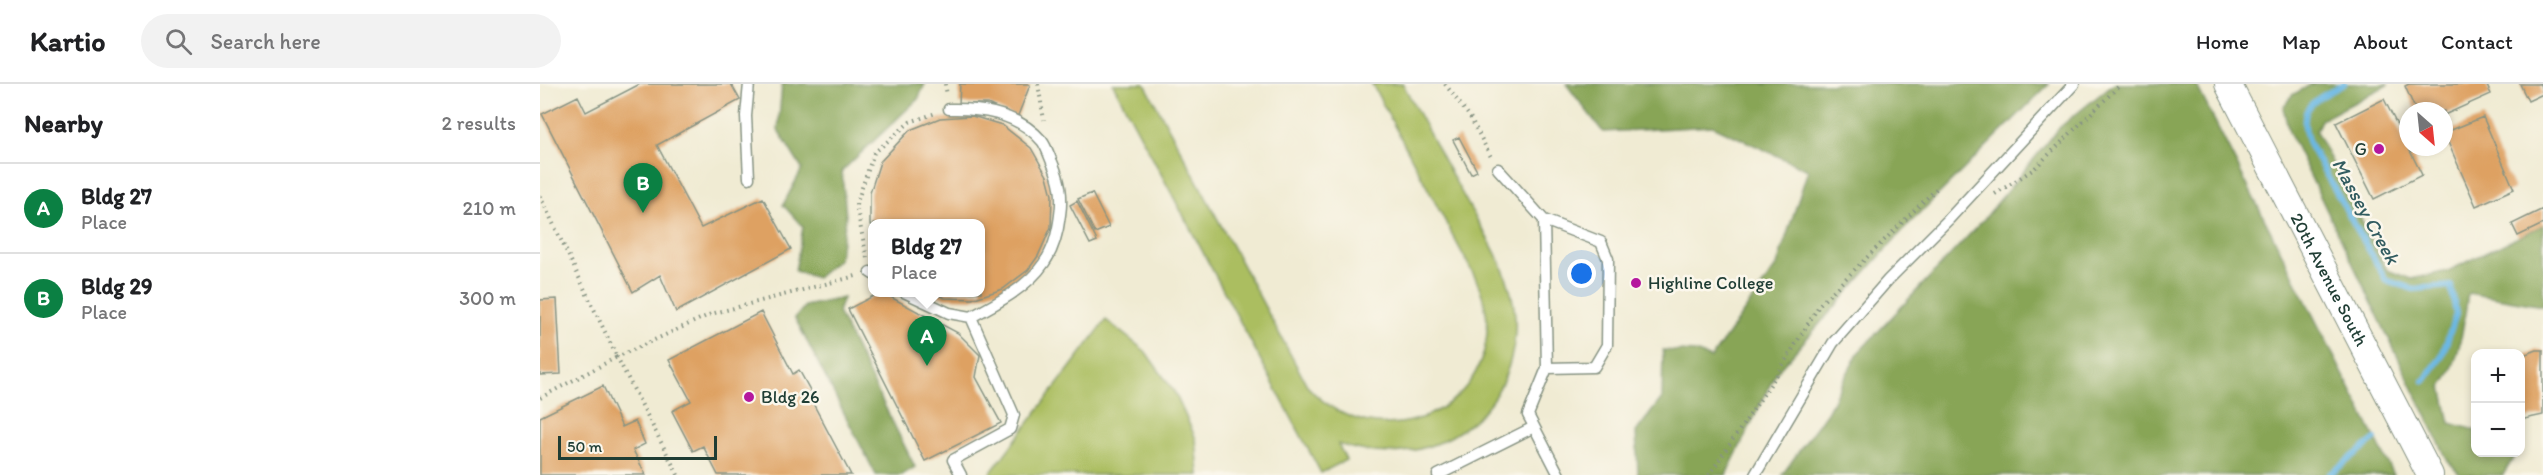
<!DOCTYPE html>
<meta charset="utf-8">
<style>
:root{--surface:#fff;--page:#f2f2f2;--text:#202124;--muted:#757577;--line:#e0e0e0;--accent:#0b8043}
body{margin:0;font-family:Itim,sans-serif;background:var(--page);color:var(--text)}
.controls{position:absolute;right:18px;bottom:18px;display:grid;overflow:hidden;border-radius:12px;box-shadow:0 3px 9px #0003}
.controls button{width:54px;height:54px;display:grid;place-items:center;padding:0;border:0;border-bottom:2px solid var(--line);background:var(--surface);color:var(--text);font:30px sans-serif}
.compass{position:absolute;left:1859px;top:18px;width:54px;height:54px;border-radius:50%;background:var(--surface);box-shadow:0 3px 9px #0003;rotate:153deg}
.scale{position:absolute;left:18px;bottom:15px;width:159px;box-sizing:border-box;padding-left:6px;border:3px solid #1f3d34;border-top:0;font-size:16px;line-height:21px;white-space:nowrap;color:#1f3d34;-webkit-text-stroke:4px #fbf7ec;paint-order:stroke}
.you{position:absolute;left:1042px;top:190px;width:21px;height:21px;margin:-15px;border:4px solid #fff;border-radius:50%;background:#1a73e8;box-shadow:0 0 0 9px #1a73e833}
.badge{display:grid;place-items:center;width:39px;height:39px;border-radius:50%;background:var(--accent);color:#fff;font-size:20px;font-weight:700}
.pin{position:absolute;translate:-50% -50px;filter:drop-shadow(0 2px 3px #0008)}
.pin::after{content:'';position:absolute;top:32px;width:21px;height:18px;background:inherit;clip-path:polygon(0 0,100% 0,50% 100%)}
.popup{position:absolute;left:328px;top:135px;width:117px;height:78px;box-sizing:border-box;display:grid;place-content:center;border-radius:12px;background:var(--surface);filter:drop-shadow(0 2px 4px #0005);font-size:20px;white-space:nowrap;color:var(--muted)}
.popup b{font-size:22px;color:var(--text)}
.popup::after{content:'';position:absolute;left:50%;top:100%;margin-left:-12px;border:12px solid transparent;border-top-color:var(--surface)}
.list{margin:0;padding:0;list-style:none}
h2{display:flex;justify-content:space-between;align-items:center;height:78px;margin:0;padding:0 24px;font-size:26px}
h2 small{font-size:20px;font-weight:400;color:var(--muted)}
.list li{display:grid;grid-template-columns:39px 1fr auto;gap:18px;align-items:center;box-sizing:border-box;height:90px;padding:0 24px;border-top:2px solid var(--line)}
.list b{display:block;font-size:22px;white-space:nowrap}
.list p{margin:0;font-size:20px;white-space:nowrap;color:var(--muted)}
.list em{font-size:20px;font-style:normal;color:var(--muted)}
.icon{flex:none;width:33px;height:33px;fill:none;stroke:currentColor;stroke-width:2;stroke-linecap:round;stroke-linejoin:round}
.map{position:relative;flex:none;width:2003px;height:391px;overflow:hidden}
header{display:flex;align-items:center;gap:36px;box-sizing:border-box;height:84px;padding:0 30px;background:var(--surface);border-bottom:2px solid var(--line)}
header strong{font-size:28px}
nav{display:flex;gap:33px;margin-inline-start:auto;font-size:21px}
.search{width:420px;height:54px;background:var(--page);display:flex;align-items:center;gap:15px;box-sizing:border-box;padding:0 21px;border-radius:33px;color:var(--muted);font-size:22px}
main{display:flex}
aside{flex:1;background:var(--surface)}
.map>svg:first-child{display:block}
</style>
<header>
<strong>Kartio</strong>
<div class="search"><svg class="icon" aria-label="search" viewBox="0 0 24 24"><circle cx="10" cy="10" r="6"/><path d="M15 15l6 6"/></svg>Search here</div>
<nav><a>Home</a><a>Map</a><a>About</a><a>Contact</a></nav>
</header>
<main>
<aside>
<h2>Nearby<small>2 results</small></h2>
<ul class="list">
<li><span class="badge">A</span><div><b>Bldg 27</b><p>Place</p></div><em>210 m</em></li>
<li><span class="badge">B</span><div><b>Bldg 29</b><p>Place</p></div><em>300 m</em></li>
</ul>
</aside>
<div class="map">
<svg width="2003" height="391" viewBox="0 0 2003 391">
<rect width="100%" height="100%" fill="#fbf7ec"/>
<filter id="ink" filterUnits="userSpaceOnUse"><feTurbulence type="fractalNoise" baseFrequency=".0167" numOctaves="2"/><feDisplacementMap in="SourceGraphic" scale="12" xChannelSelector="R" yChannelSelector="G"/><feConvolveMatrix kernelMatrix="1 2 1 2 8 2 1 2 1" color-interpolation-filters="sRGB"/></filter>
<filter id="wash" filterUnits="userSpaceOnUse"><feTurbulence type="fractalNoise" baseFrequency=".008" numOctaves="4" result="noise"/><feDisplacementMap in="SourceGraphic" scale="24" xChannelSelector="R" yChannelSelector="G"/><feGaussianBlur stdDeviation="1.35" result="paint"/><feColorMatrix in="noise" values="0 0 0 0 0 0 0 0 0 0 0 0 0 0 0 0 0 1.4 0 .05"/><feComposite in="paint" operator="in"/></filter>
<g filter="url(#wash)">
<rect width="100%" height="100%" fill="#f0ebd3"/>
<path fill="#abbe61" stroke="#657e4a" stroke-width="1.5" d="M573,0h32l163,303c81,88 219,4 168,-108l-104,-195h31c20,38 40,75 61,113 15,28 36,58 45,89 17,53 -2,114 -49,145 -38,25 -80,27 -122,13l8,16 -25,13z
M566,236l39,31 30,42 21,46 3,36h-210z"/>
<path fill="#88a557" stroke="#547146" stroke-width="1.5" d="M242,0h143l-7,15 -76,72 4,46 -7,42 -22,19 -22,-7 8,-44 -20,-22 19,-36 -24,-39z
M1026,0h483l-144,144 -129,145 -50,102h-88l-2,-43 26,-34 1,-48 32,2 16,6 66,-93 31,-95 -95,-44 -110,6z
M1573,0h83l198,391h-612l45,-63 31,-59 127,-135 75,-91z
M1772,0h77l-68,36 -5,11 71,139 24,9 37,-8 95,-46v81l-75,-13c-5,33 -7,66 -26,94l8,36 25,7 1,22 40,2 -13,21h-42l-13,-14 -159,-329 -6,-24 9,-13z
M303,214l-5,14 77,155 -13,8h-26l-81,-157 10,-12z"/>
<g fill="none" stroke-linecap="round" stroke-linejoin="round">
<path stroke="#6ab8e4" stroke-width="6" d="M1804,0c-31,18 -48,20 -35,60l77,136 27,9 38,-3 5,28 -14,42 -18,25
M1789,391l46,-36"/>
</g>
<g id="blocks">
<path fill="#dea162" d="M100,0h91l9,16 -83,45 44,83 62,-30 28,51 -115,63 -16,-37 -27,17 -91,-178 36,-18 8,16z
M420,0h68l2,1 -13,33 -29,-14h-29z
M1869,0h77l5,10 -47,21v-4h-28l-11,-25z
M1980,0h20l3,10 -15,7z
M1844,15l38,76 -48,24 -38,-76z
M432,32l30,9 29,23 16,28 5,19 -1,32 -13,29 -10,14 -25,19 -31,10 -27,-1 -15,-6h51v-68h-108v8l-3,-8v-31l10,-31 30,-32 30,-12z
M1943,33l31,72 -38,17 -32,-73z
M919,53l18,34 -6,3 -18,-34z
M552,109l17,34 -14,6 -17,-34z
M537,117l20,40 -7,3 -20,-39z
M2003,125v15l-25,12 -6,-12z
M341,208l77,41 22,22 -4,22 25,46 -76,38 -77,-152z
M17,215l4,75 -21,1v-75z
M221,228l32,62 6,-4 12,22 -3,2 43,81h-133l-15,-29 -10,5 -21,-40 19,-10 -22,-41z
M1997,266h6v65l-23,5v-64z
M63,302l19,41 13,-6 10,23 -12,6 13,25h-106v-58z"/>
</g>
</g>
<g filter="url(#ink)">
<use href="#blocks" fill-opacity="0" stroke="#889484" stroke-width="1.5"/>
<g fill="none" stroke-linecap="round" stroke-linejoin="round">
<g stroke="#889484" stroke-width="13">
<path id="service" d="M409,25c33,-1 70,5 93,32 4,5 7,14 10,21 8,18 11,33 8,53 -2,17 -6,34 -16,48 -16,24 -48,41 -73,54
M958,85l46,51 3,148 -19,47 31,60
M209,94l-3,-62 3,-32
M1004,136l57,22 7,17 -1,86 -13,22 -47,1
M330,188l3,2
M364,208l45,21 22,4 43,98 -4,14 -57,31 8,15
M898,391l96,-48
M1215,391l78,-132 55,-63 60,-60 126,-136"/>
</g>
<g stroke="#889484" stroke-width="28">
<g id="tertiary">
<path id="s1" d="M1688,0l202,391"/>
</g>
</g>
<path stroke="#889484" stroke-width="4" stroke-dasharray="1.5 4.5" stroke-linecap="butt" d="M405,0l2,11
M498,0l6,36
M905,0l25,33 21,40
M1455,110l39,-25 87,-85
M0,112l77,161 -77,41
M327,174l-11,-53 18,-52 36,-31 26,-9
M138,391l-61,-118 94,-43 145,-38
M1169,391l69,-102 42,-69 117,-116"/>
<use href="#service" stroke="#fff" stroke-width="10"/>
<use href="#tertiary" stroke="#fff" stroke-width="26"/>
</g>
</g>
<g fill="#b5179e" stroke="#fbf7ec" stroke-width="2">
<circle cx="1839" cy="65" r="6"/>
<circle cx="1096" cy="199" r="6"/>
<circle cx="209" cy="313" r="6"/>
</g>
<g text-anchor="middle" stroke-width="5" stroke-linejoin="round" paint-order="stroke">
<g font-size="18" fill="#1f3d34" stroke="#fbf7ec" text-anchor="start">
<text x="1827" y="71" text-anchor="end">G</text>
<text x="1108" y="205">Highline College</text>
<text x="221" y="319">Bldg 26</text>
</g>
<g font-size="18" fill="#1f3d34" stroke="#fbf7ec">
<text dy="6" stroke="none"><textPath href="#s1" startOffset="220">20th Avenue South</textPath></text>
</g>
<g font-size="20" font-style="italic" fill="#325c60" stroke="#fbf7ec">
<text transform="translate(1826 127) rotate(61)" y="7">Massey Creek</text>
</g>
</g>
</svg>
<div class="controls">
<button>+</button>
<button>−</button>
</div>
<svg class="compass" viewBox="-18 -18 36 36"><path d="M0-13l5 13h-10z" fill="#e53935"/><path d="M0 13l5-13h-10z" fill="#757577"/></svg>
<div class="scale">50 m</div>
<div class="you"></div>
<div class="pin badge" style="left:387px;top:282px">A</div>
<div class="popup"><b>Bldg 27</b>Place</div>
<div class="pin badge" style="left:103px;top:129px">B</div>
</div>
</main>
